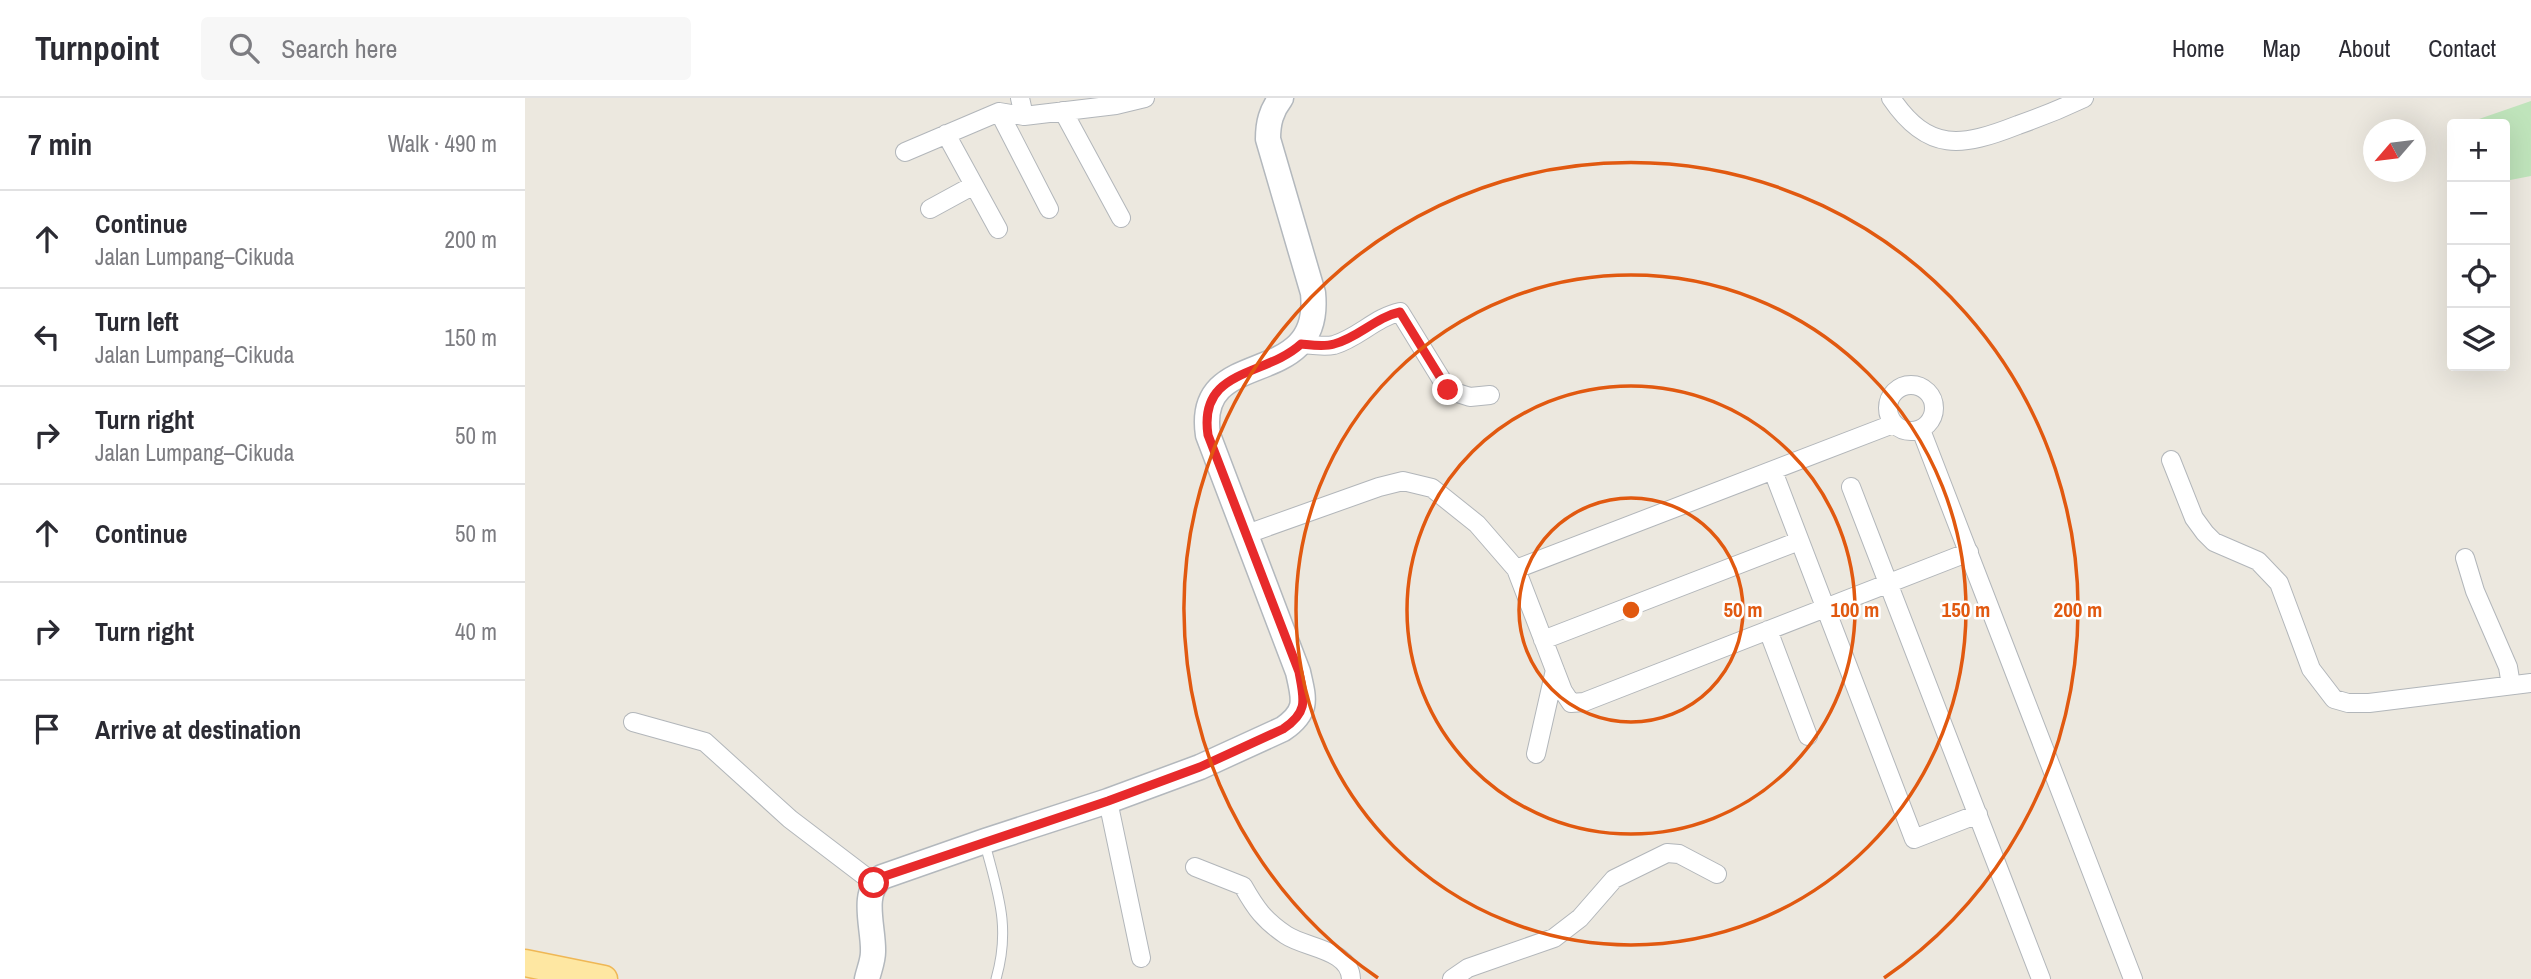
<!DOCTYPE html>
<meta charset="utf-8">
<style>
:root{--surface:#fff;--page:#f7f7f7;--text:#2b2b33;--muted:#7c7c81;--line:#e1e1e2}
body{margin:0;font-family:"Archivo Narrow",sans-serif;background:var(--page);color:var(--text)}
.controls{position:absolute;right:21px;top:21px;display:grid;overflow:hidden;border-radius:7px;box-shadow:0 7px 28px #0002}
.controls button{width:63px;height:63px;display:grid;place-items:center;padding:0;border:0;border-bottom:2px solid var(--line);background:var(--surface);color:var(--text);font:35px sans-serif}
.compass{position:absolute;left:1838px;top:21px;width:63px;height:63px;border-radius:50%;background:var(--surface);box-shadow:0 7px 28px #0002;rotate:242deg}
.stop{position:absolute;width:21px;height:21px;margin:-16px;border:5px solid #e72a2b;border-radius:50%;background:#fff}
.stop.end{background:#e72a2b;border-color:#fff;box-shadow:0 2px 7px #0008}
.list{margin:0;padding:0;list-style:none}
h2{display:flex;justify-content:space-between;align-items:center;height:91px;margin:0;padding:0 28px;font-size:30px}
h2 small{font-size:23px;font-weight:400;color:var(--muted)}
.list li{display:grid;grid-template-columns:46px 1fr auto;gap:21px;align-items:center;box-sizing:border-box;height:98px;padding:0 28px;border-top:2px solid var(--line)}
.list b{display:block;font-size:26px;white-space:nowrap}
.list p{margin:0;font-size:23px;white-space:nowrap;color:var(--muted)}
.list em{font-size:23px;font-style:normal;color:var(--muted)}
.icon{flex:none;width:38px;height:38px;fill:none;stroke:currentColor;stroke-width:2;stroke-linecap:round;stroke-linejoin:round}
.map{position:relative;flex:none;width:2006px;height:881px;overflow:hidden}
header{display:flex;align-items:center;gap:42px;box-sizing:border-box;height:98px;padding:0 35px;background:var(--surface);border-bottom:2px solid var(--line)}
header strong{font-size:33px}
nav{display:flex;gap:38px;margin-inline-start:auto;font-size:24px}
.search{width:490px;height:63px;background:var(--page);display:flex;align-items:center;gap:18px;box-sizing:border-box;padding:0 24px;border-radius:7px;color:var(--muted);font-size:26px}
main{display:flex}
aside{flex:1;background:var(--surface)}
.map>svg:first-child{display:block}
</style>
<header>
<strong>Turnpoint</strong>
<div class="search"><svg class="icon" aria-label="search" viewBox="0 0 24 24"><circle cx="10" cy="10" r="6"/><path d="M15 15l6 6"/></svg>Search here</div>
<nav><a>Home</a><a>Map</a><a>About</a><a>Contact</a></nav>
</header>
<main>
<aside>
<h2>7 min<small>Walk · 490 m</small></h2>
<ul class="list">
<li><svg class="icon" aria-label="ahead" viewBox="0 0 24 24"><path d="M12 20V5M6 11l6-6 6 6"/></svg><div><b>Continue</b><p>Jalan Lumpang–Cikuda</p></div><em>200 m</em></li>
<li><svg class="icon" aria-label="left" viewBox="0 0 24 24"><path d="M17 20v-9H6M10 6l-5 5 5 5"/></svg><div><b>Turn left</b><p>Jalan Lumpang–Cikuda</p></div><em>150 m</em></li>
<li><svg class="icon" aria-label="right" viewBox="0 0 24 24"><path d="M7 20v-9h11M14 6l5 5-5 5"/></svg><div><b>Turn right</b><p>Jalan Lumpang–Cikuda</p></div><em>50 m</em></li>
<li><svg class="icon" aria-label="ahead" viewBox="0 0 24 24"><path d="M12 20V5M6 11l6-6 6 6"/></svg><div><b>Continue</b></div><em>50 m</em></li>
<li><svg class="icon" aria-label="right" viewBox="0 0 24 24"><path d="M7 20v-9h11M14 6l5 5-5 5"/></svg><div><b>Turn right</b></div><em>40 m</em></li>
<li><svg class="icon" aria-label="arrive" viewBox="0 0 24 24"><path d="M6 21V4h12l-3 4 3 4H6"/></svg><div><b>Arrive at destination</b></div></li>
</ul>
</aside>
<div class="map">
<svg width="2006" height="881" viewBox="0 0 2006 881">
<rect width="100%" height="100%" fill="#ece8df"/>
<path fill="#bfe4bb" d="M2006,3v75l-26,5v-57h-34l8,-5z"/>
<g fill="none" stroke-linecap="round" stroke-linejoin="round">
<g stroke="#b2b6ba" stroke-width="11">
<path id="lane" d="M460,746c13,50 26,83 11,135"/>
</g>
<g stroke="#b2b6ba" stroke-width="20">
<path id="street" d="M495,0l4,18
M1366,0c37,55 71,49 127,27 23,-8 45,-17 66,-27
M538,13l58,107
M474,14l50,97
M421,36l52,95
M380,54l94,-40 25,4 92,-11 29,-7
M405,111l44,-24
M776,246c11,1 23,3 33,1 24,-7 42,-28 66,-33l48,78 22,7 20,-2
M1363 310a23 23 0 1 1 46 0a23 23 0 1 1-46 0Z
M1396,332l212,549
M1646,362l23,58 11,15 9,9 44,19 21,22 32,86 23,30 14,4h21l162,-20
M1248,373l141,368 64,-25
M1326,389l190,492
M722,436l132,-47 24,-6 29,7 45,36 39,45 47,122 8,12 13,-1 385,-150
M1940,460l10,33 33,76 3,18
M991,471l377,-145
M1243,532l40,106
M1018,542l256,-99
M108,624l72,20 85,77 84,64
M1011,656l19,-84
M583,703l33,157
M670,769l48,19c13,23 21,34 43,49 19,13 64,14 65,44
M927,881l16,-11 86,-30 26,-20 34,-39 53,-26 12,1 38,20"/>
</g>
<g stroke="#b3b8bd" stroke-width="27">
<path id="secondary" d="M342,881c2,-9 6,-18 6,-27 1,-24 -13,-59 9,-75l103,-36 123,-40 92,-34 83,-38c26,-18 21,-30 15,-57l-90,-237c-14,-92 115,-42 105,-142l-45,-154c0,-16 3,-28 13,-41"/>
</g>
<g stroke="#efb755" stroke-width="29">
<path id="primary" d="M0,865l79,16"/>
</g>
<use href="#lane" stroke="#fff" stroke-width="9"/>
<use href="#street" stroke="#fff" stroke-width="18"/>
<use href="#secondary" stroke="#fff" stroke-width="24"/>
<use href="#primary" stroke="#fee7a2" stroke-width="26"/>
</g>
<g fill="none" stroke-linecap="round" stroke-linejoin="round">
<path stroke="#e72a2b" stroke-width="9" d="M349,785l8,-6 226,-76 92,-34 83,-38c26,-17 21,-30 16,-57l-91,-237c-10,-67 57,-58 93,-91 11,1 23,3 33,0 24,-6 42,-27 66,-32l48,78"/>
</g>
<g fill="none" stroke="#e15910" stroke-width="3.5">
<circle cx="1106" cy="512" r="112"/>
<circle cx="1106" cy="512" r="224"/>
<circle cx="1106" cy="512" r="335"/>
<path d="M853 880A447 447 0 1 1 1359 880"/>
</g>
<circle cx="1106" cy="512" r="10" fill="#e15910" stroke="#fff" stroke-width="3.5"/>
<g font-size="21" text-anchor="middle" font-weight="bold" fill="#e15910" stroke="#fff" stroke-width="5" stroke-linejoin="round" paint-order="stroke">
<text x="1218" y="519">50 m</text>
<text x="1330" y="519">100 m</text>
<text x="1441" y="519">150 m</text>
<text x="1553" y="519">200 m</text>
</g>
</svg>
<div class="controls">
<button>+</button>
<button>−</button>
<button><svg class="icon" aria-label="locate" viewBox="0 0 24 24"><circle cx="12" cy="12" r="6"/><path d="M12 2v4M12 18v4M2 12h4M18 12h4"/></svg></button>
<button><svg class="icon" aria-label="layers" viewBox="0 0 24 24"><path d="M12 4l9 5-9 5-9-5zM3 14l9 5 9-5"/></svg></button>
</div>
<svg class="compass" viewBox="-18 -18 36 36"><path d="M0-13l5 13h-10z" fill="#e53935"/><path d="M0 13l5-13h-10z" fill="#7c7c81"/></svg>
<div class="stop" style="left:349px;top:785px"></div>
<div class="stop end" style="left:923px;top:292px"></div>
</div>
</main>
